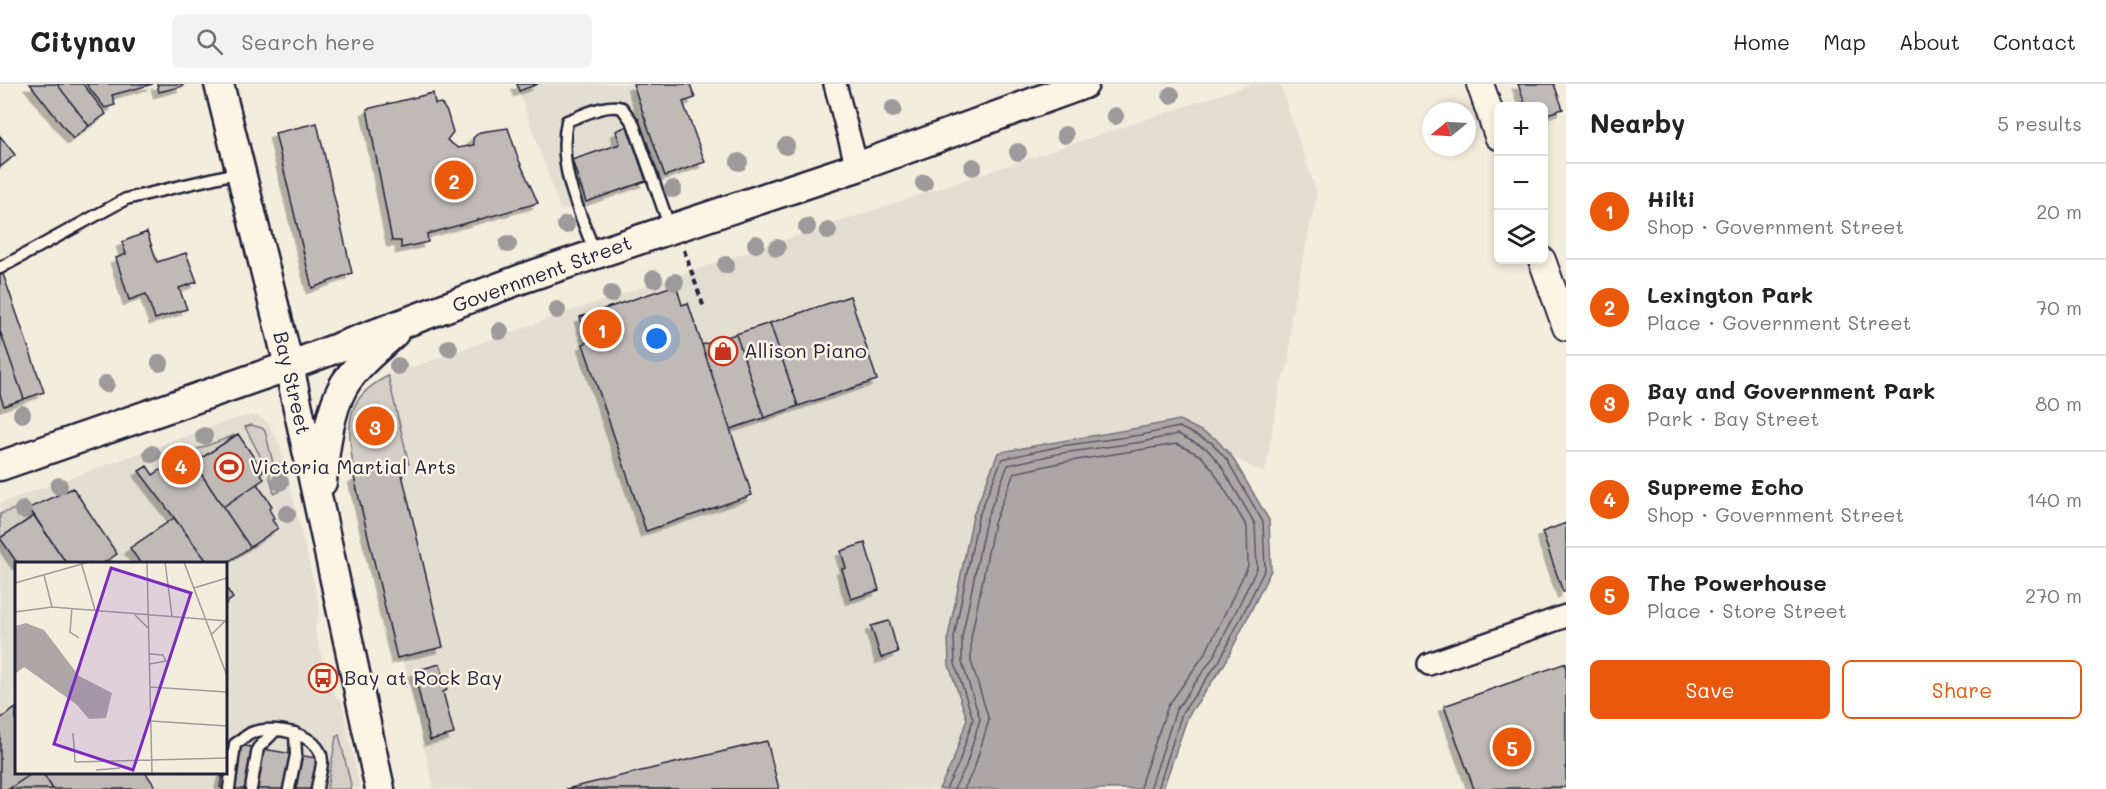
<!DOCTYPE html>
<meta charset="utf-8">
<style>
:root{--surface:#fff;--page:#f2f2f2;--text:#222;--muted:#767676;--line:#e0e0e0;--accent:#ea580c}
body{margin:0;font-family:Mali,sans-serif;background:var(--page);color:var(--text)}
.controls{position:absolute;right:18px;top:18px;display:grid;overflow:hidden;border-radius:9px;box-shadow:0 3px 9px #0003}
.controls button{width:54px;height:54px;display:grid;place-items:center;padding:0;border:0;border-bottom:2px solid var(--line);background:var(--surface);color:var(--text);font:30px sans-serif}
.compass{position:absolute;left:1422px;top:18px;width:54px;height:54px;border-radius:50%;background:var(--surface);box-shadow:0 3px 9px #0003;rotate:252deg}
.you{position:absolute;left:657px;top:255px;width:21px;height:21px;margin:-15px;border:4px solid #fff;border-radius:50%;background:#1a73e8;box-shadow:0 0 0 9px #1a73e833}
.badge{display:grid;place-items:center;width:39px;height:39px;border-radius:50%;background:var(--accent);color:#fff;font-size:20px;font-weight:700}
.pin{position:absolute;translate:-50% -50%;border:3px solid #fff;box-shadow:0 2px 6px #0006}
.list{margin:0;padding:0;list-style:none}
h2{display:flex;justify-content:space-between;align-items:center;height:78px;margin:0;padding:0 24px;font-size:26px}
h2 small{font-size:20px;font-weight:400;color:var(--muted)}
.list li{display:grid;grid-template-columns:39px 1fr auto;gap:18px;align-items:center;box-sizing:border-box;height:96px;padding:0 24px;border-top:2px solid var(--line)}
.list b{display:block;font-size:22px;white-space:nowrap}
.list p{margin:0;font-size:20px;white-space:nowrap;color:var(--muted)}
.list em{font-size:20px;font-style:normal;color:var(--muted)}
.actions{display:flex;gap:12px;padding:18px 24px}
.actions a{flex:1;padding:14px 0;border:2px solid var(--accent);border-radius:9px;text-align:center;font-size:21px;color:var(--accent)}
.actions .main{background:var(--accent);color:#fff}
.icon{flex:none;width:33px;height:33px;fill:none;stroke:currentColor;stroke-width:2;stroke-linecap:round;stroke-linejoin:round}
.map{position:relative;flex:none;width:1566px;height:705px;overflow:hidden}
header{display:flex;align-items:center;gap:36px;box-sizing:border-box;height:84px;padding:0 30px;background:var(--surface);border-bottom:2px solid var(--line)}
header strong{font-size:28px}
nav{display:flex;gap:33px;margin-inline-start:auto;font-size:21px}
.search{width:420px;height:54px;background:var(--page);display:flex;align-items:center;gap:15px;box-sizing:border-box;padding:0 21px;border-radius:9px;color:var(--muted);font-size:22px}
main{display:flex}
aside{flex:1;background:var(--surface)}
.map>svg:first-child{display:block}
</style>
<header>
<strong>Citynav</strong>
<div class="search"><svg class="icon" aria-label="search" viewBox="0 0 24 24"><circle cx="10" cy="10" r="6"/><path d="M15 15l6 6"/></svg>Search here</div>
<nav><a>Home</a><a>Map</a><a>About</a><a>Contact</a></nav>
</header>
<main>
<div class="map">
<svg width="1566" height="705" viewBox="0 0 1566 705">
<defs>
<filter id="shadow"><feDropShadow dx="-5.5" dy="5.5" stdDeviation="0" flood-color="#0004"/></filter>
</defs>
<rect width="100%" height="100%" fill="#f3edde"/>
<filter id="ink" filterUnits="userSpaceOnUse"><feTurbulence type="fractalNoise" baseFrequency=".0167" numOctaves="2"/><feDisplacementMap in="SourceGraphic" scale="12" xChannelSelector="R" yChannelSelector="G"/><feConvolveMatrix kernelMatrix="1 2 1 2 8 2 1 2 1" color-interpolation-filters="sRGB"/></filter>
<g filter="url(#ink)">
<path fill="#e3ded2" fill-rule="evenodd" d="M516,0h117l31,90 -103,37z
M1252,0h28l37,110 -26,122 -2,47 -9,22 -15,88 -33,-16 -17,-20 -36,-17 -39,9 -167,87 -25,121 1,28 18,54 -14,42 -14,28h-160l-12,-48 -201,48h-132l-32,-132 -5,1 -43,-181 55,-14 -21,-87 180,-64z
M253,331l7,2 9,7 11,21 40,163 -5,22 14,57 13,16 18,86h-360v-286l231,-83zM16,480h209v208h-209z"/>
<path fill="#d4cfc6" stroke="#7b7880" stroke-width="1.5" d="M388,292l21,88 -55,13c-4,-46 -16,-76 34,-101z
M251,341l11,3 3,3 15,60 -6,3 -5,-21 -24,-46z
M238,350l-44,29 -7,-10z
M27,421l7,11 -34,22v-24z
M339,651l12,50 -1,4h-23l9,-52z"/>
<path fill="#aca7a6" stroke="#75727b" stroke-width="1.5" d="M1179,336l36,18 17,19 37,63 2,50 -46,93 -37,53 -25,73h-224l14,-28 14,-42 -18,-54 -1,-28 25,-121 25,-63c60,-13 121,-20 181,-33z"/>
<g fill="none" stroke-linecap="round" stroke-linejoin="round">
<path stroke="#595766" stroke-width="1.5" d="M946,705l13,-26 14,-44 -18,-55 -1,-27 24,-119 24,-59 59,-13 80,-11 38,-8 33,16 15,17 36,62 2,47 -45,91 -38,53 -24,76
M954,705l12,-23 14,-47 -18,-57v-25l24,-117 22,-55 54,-12 80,-11 36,-8 29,15 13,15 35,60 2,44 -43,88 -38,54 -26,79
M964,705l10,-20 15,-49 -18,-59v-23l23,-115 20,-50 50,-11 113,-18 24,12 12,14 34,57 1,39 -42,86 -38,54 -26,74 -1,9"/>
</g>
<path fill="#bfbab6" stroke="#22223b" stroke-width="1.5" filter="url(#shadow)" d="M30,0h27l32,42 -16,13z
M57,0h26l23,30 -17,12z
M86,0h67l-41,11 3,10 -10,3z
M157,0h25l1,2 -24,6z
M517,0h21l-19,7z
M633,0h57l5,14 -12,4 22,60 -40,14z
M1518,0h36l9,25 -19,6v-9h-18z
M433,9l2,11 6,-1 6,9 6,20 -6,8 11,8 16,-3 -1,-7 7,-6 28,-4 10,30 20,45 -111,31 1,8 -27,6v-7h-9l-25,-132z
M317,39l35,150 -40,15 -37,-155z
M627,42l19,55 -60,21 -14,-42 48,-16 -4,-13z
M0,52l15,19 -15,12z
M147,148l10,30 29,-9 11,29 -18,6 8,21 -32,10 -9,-25 -17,6 -13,-42 10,-4 -4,-12z
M3,190l41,118 -20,7 -24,-68v-56z
M676,201l6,20 6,-2 64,192 -106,36 -63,-187 5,-2 -8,-25z
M850,212l27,84 -79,26 -28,-83z
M770,239l28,83 -34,12 -28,-84z
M0,247l24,68 -20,7 -4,-11z
M736,250l28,84 -34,11 -28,-84z
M238,350l25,37 -3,2 4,6 -41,28 -29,-44z
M187,369l63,94 -25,17h-16l-70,-93 8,-5 6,9z
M400,382l43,181 -46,11 -43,-181z
M257,400l15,22 -3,3 5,9 -2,2 6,8 -28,19 -27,-40z
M73,404l44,66 -12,8 1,2h-39l-38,-56z
M34,432l33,48h-49l-18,-26z
M174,434l35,46h-68l-11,-16z
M1566,439v68l-3,1 -21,-60z
M865,459l14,47 -28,9 -9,-30 4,-1 -5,-17z
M225,502l8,12 -8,6z
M889,537l9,31 -17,6 -10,-32z
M1566,579v124l-92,2 -30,-83z
M440,580l7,26 -4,2 11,42 -24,6 -16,-69z
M16,624v64h18l-25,17h-9v-70z
M767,657l12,48h-213z
M228,659l100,17 -5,29h-88l-15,-2 3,-15h2z
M34,688h8l11,17h-44z
M42,688h103l12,17h-104z"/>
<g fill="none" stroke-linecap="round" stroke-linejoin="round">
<g stroke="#22223b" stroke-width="15">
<path id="service" d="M595,169c-16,-43 -38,-85 -28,-132 17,-6 38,-18 55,-13l11,15 37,105
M0,184l126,-69 114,-27
M229,705l6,-45c5,-3 11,-8 16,-11 21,-9 70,0 71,28 0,9 -4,19 -5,28
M251,705l7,-41 18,-18
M289,705l7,-34 -1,-22"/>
</g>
<g stroke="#22223b" stroke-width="26">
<path id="minor" d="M835,0l22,83
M1429,580l137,-48"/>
</g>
<g stroke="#22223b" stroke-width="30">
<path id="tertiary" d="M1480,0l18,52
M1542,176l24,67"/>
</g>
<g stroke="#22223b" stroke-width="33">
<path id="secondary" d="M219,0l70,282 91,423
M0,382l289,-100 235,-88 333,-111 227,-83
M322,398c2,-29 7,-69 21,-95 12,-21 33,-37 51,-54"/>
</g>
<path stroke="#22223b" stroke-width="4" stroke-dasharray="6 4.5" stroke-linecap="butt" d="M684,166l20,58"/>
<use href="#service" stroke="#fcf5e5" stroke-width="10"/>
<use href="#minor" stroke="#fcf5e5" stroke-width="21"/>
<use href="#tertiary" stroke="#fcf5e5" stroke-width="26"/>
<use href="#secondary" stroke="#fcf5e5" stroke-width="28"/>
</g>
<g fill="#9d9a9b">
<circle cx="1171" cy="11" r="9"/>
<circle cx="893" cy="25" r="9"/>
<circle cx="1115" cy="32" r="9"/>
<circle cx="1065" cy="51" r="9"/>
<circle cx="786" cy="62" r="9"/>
<circle cx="1018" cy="68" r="9"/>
<circle cx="739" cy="78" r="9"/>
<circle cx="973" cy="83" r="9"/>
<circle cx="924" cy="99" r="9"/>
<circle cx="673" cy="105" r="9"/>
<circle cx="566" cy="141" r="9"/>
<circle cx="807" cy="143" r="9"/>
<circle cx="828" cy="147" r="9"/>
<circle cx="508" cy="160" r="9"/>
<circle cx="756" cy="160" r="9"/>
<circle cx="777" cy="164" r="9"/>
<circle cx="726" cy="181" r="9"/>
<circle cx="654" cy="195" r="9"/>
<circle cx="675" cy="198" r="9"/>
<circle cx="611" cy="210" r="9"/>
<circle cx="557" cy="226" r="9"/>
<circle cx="500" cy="247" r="9"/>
<circle cx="449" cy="264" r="9"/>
<circle cx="160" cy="279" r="9"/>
<circle cx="398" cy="282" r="9"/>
<circle cx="106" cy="300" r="9"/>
<circle cx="22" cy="330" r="9"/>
<circle cx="204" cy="352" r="9"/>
<circle cx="152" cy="370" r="9"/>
<circle cx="280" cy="398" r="9"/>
<circle cx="59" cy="402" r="9"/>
<circle cx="23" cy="426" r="9"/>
<circle cx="287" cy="430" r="9"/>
</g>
</g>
<defs>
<g id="shop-ring" transform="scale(1.5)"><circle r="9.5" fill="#fcf5e5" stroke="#c8321e" stroke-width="1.5"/><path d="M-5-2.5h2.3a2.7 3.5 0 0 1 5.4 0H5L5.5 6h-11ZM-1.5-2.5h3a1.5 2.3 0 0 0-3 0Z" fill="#c8321e"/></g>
<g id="stadium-ring" transform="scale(1.5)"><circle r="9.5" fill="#fcf5e5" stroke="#c8321e" stroke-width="1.5"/><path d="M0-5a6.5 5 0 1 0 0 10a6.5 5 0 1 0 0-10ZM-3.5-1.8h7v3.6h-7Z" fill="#c8321e"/></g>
<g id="bus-ring" transform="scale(1.5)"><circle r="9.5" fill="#fcf5e5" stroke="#c8321e" stroke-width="1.5"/><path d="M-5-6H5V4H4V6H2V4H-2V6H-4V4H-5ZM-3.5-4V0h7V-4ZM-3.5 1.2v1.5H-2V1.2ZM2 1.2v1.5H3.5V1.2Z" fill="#c8321e"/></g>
</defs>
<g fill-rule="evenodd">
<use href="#shop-ring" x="723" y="267"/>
<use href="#stadium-ring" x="229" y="383"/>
<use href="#bus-ring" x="323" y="594"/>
</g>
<g text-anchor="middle" stroke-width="5" stroke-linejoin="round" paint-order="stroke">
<g font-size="20" fill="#22223b" stroke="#fcf5e5">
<text transform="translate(542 190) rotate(-20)" y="7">Government Street</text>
<text transform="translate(292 299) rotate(77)" y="7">Bay Street</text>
</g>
<g font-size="20" fill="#22223b" stroke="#fcf5e5" text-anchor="start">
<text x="744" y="274">Allison Piano</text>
<text x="250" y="390">Victoria Martial Arts</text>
<text x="344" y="601">Bay at Rock Bay</text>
</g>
</g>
<g transform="translate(15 478)">
<rect width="212" height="212" fill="#f3edde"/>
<path d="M11,61l18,7 35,46 33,17 -6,25 -17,1 -13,-15 -52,-37 -9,7v-48z" fill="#aca7a6"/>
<path fill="none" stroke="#9f9c9d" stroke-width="1.5" d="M66,0l14,48M132,0l5,211M150,0l7,54M169,0l43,114M29,13l8,32M0,21l74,-21M179,26l33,-10M57,46l-2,24 9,6M0,50l37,-5 175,14M120,53l13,13M196,73l14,-14M135,92l13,1 3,6 -16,3M135,125l77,5M136,159l76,5M58,171l2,29M60,200l152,-4M81,208l24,-2"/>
<path fill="#7b2cbf" fill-opacity="0.15" stroke="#7b2cbf" stroke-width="3" d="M96,6l80,25 -58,177 -79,-26z"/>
<rect width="212" height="212" fill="none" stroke="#22223b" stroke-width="3"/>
</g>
</svg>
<div class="controls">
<button>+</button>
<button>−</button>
<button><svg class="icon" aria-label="layers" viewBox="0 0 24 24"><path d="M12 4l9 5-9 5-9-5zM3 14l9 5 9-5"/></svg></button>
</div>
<svg class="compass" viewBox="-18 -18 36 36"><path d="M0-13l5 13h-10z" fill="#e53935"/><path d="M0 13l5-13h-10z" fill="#767676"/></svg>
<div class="you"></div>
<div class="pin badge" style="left:602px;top:245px">1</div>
<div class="pin badge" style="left:454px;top:96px">2</div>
<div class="pin badge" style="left:375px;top:342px">3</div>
<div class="pin badge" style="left:181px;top:381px">4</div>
<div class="pin badge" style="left:1512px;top:663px">5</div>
</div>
<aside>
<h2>Nearby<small>5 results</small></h2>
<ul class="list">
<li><span class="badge">1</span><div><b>Hilti</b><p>Shop · Government Street</p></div><em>20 m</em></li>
<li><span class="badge">2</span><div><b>Lexington Park</b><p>Place · Government Street</p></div><em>70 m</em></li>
<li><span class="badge">3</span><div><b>Bay and Government Park</b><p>Park · Bay Street</p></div><em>80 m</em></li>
<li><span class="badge">4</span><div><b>Supreme Echo</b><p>Shop · Government Street</p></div><em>140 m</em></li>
<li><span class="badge">5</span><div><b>The Powerhouse</b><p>Place · Store Street</p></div><em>270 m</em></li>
</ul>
<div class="actions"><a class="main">Save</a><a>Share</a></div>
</aside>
</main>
